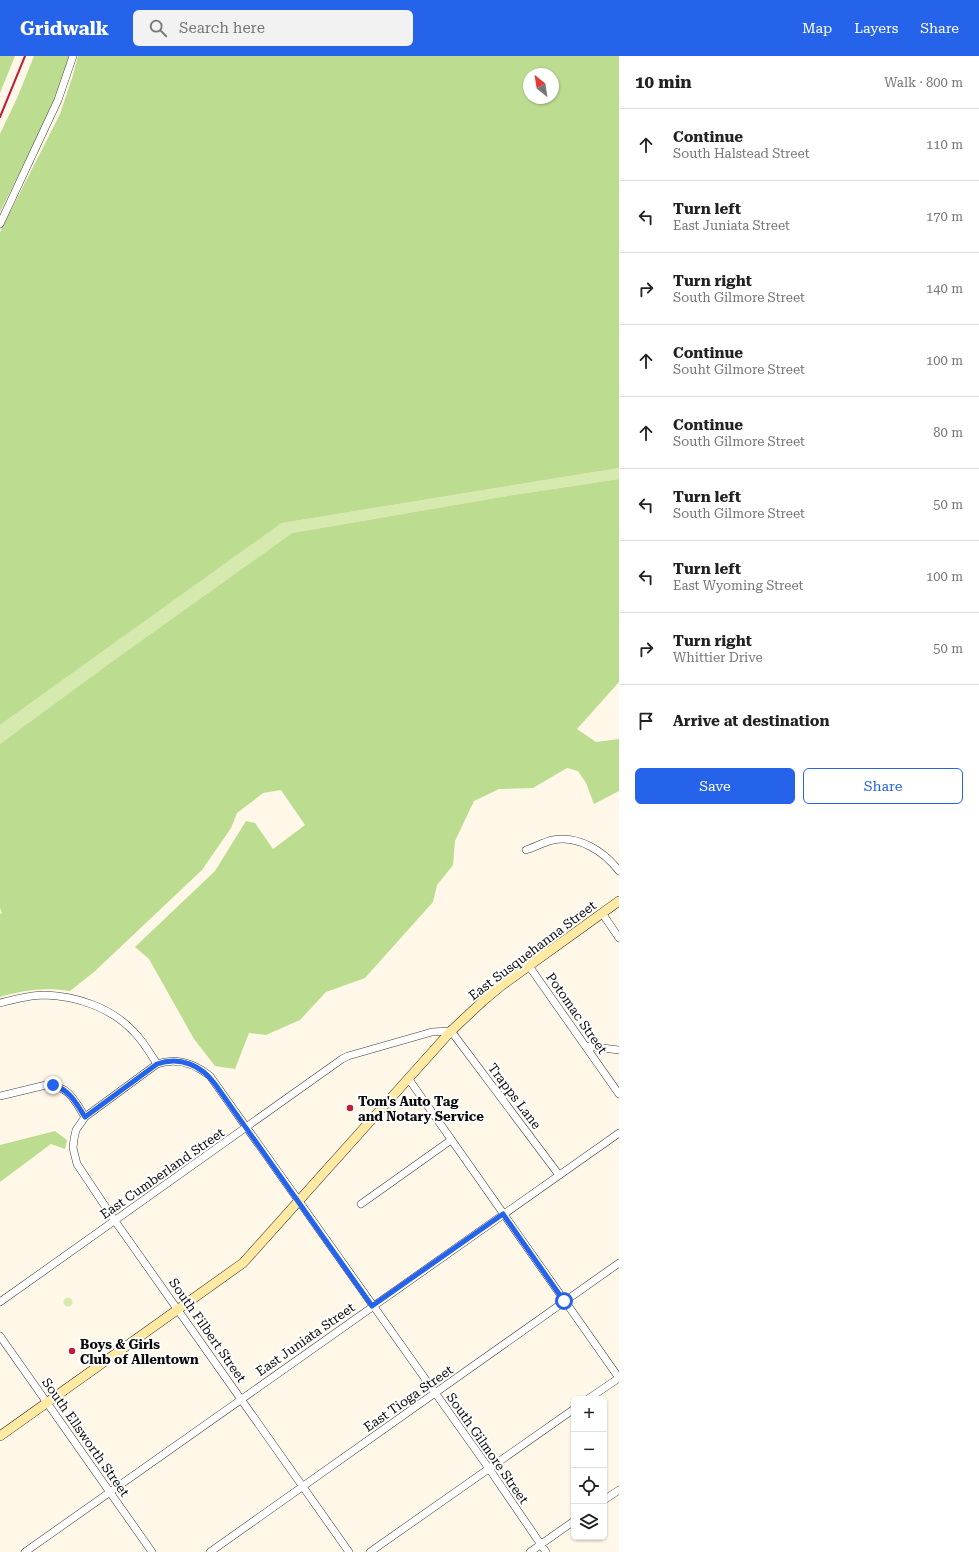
<!DOCTYPE html>
<meta charset="utf-8">
<style>
:root{--surface:#fff;--page:#f2f2f2;--text:#222;--muted:#767676;--line:#e0e0e0;--accent:#2563eb}
body{margin:0;font-family:"Roboto Serif",serif;background:var(--page);color:var(--text)}
.controls{position:absolute;right:12px;bottom:12px;display:grid;overflow:hidden;border-radius:6px;box-shadow:0 1px 3px #0004}
.controls button{width:36px;height:36px;display:grid;place-items:center;padding:0;border:0;border-bottom:1px solid var(--line);background:var(--surface);color:var(--text);font:20px sans-serif}
.compass{position:absolute;left:523px;top:12px;width:36px;height:36px;border-radius:50%;background:var(--surface);box-shadow:0 1px 3px #0004;rotate:330deg}
.stop{position:absolute;width:12px;height:12px;margin:-9px;border:3px solid #2563eb;border-radius:50%;background:#fff}
.stop.end{background:#2563eb;border-color:#fff;box-shadow:0 1px 4px #0008}
.list{margin:0;padding:0;list-style:none}
h2{display:flex;justify-content:space-between;align-items:center;height:52px;margin:0;padding:0 16px;font-size:17px}
h2 small{font-size:13px;font-weight:400;color:var(--muted)}
.list li{display:grid;grid-template-columns:26px 1fr auto;gap:12px;align-items:center;box-sizing:border-box;height:72px;padding:0 16px;border-top:1px solid var(--line)}
.list b{display:block;font-size:15px;white-space:nowrap}
.list p{margin:0;font-size:13px;white-space:nowrap;color:var(--muted)}
.list em{font-size:13px;font-style:normal;color:var(--muted)}
.actions{display:flex;gap:8px;padding:12px 16px}
.actions a{flex:1;padding:9px 0;border:1px solid var(--accent);border-radius:6px;text-align:center;font-size:14px;color:var(--accent)}
.actions .main{background:var(--accent);color:#fff}
.icon{flex:none;width:22px;height:22px;fill:none;stroke:currentColor;stroke-width:2;stroke-linecap:round;stroke-linejoin:round}
.map{position:relative;flex:none;width:619px;height:1496px;overflow:hidden}
header{display:flex;align-items:center;gap:24px;box-sizing:border-box;height:56px;padding:0 20px;background:var(--accent);color:#fff}
header strong{font-size:19px}
nav{display:flex;gap:22px;margin-inline-start:auto;font-size:14px}
.search{width:280px;height:36px;background:var(--page);display:flex;align-items:center;gap:10px;box-sizing:border-box;padding:0 14px;border-radius:6px;color:var(--muted);font-size:15px}
main{display:flex}
aside{flex:1;background:var(--surface)}
.map>svg:first-child{display:block}
</style>
<header>
<strong>Gridwalk</strong>
<div class="search"><svg class="icon" aria-label="search" viewBox="0 0 24 24"><circle cx="10" cy="10" r="6"/><path d="M15 15l6 6"/></svg>Search here</div>
<nav><a>Map</a><a>Layers</a><a>Share</a></nav>
</header>
<main>
<div class="map">
<svg width="619" height="1496" viewBox="0 0 619 1496">
<rect width="100%" height="100%" fill="#fff7e8"/>
<path fill="#d6eab0" d="M619,412v11l-106,16 -221,38 -189,135 -103,76v-19l282,-202z
M63.5 1246a4.5 4.5 0 1 1 9 0a4.5 4.5 0 1 1-9 0Z"/>
<path fill="#bcdc8f" fill-rule="evenodd" d="M0,0h15l-15,37z
M34,0h36l-18,51 -52,105v-78l18,-38z
M78,0h541v412l-337,55 -282,202v-493l60,-118 13,-39zM529,18h24v24h-24z
M619,423v203l-42,47 19,13 23,-3v52l-25,13 -8,-21 -8,-12 -11,-3 -34,20 -34,1 -25,12 -19,40 -2,24 -16,20 -4,17 -68,76 -39,14 -26,28 -34,15 -17,-2 -14,36 -20,-3 -21,-27 -45,-80 -14,-12 80,-76 31,-50 9,2 18,26 32,-24 -24,-35 -18,3 -26,20 -6,15 -29,42 -108,102 -24,19c-24,-4 -47,-1 -70,6v-83l2,-1 -2,-5v-164l103,-76 189,-135 221,-38z
M55,1075l12,9 -2,9 -14,-5 -51,38v-37z"/>
<g fill="none" stroke-linecap="round" stroke-linejoin="round">
<g stroke="#3d3d3d" stroke-width="8">
<path id="minor" d="M0,168l58,-124 15,-44
M526,794c9,-3 18,-8 27,-10 25,-5 51,11 66,31
M602,857l17,25
M529,910l90,128
M0,947c15,-4 30,-8 45,-8 32,1 67,13 89,37 9,9 16,21 23,32
M586,990l33,4
M408,1022l211,300 -31,21
M0,1040l46,-11c23,1 28,14 39,32
M361,1148l90,-64
M0,1246l342,-243 6,-3 84,-24 19,-1 108,144
M0,1280l152,216
M604,1444l15,-10
M25,1496l594,-419
M210,1496l409,-289
M349,1496l-234,-331 -38,-57 -4,-16 1,-9 2,-9 9,-13 72,-53c20,-7 37,-1 53,12l280,394 56,82
M370,1496l204,-143
M530,1496l44,-31"/>
</g>
<g stroke="#2c2c2c" stroke-width="10">
<path id="secondary" d="M0,1380l243,-173 208,-232 32,-30 18,-15 118,-85"/>
</g>
<use href="#minor" stroke="#fff" stroke-width="7"/>
<use href="#secondary" stroke="#ffe9a3" stroke-width="9"/>
<path stroke="#c01d3a" stroke-width="2" d="M0,61l25,-61"/>
</g>
<g fill="none" stroke-linecap="round" stroke-linejoin="round">
<path stroke="#2563eb" stroke-width="5" d="M53,1029c17,5 23,18 32,32l72,-53c23,-8 44,1 58,20l157,222 131,-92 61,87"/>
</g>
<g fill="#c01d3a" stroke="#fff" stroke-width="1.5">
<circle cx="350" cy="1052" r="4"/>
<circle cx="72" cy="1295" r="4"/>
</g>
<g text-anchor="middle" stroke-width="4" stroke-linejoin="round" paint-order="stroke">
<g font-size="13" fill="#0a0a0a" stroke="#fff">
<text transform="translate(532 894) rotate(-37)" y="5">East Susquehanna Street</text>
<text transform="translate(577 957) rotate(55)" y="5">Potomac Street</text>
<text transform="translate(515 1040) rotate(53)" y="5">Trapps Lane</text>
<text transform="translate(162 1117) rotate(-35)" y="5">East Cumberland Street</text>
<text transform="translate(208 1274) rotate(55)" y="5">South Filbert Street</text>
<text transform="translate(305 1283) rotate(-35)" y="5">East Juniata Street</text>
<text transform="translate(408 1342) rotate(-35)" y="5">East Tioga Street</text>
<text transform="translate(86 1381) rotate(55)" y="5">South Ellsworth Street</text>
<text transform="translate(488 1392) rotate(55)" y="5">South Gilmore Street</text>
</g>
<g font-size="13" font-weight="bold" fill="#0a0a0a" stroke="#fff" text-anchor="start">
<text x="358" y="1050">Tom's Auto Tag<tspan x="358" dy="15">and Notary Service</tspan></text>
<text x="80" y="1293">Boys &amp; Girls<tspan x="80" dy="15">Club of Allentown</tspan></text>
</g>
</g>
</svg>
<div class="controls">
<button>+</button>
<button>−</button>
<button><svg class="icon" aria-label="locate" viewBox="0 0 24 24"><circle cx="12" cy="12" r="6"/><path d="M12 2v4M12 18v4M2 12h4M18 12h4"/></svg></button>
<button><svg class="icon" aria-label="layers" viewBox="0 0 24 24"><path d="M12 4l9 5-9 5-9-5zM3 14l9 5 9-5"/></svg></button>
</div>
<svg class="compass" viewBox="-18 -18 36 36"><path d="M0-13l5 13h-10z" fill="#e53935"/><path d="M0 13l5-13h-10z" fill="#767676"/></svg>
<div class="stop" style="left:564px;top:1245px"></div>
<div class="stop end" style="left:53px;top:1029px"></div>
</div>
<aside>
<h2>10 min<small>Walk · 800 m</small></h2>
<ul class="list">
<li><svg class="icon" aria-label="ahead" viewBox="0 0 24 24"><path d="M12 20V5M6 11l6-6 6 6"/></svg><div><b>Continue</b><p>South Halstead Street</p></div><em>110 m</em></li>
<li><svg class="icon" aria-label="left" viewBox="0 0 24 24"><path d="M17 20v-9H6M10 6l-5 5 5 5"/></svg><div><b>Turn left</b><p>East Juniata Street</p></div><em>170 m</em></li>
<li><svg class="icon" aria-label="right" viewBox="0 0 24 24"><path d="M7 20v-9h11M14 6l5 5-5 5"/></svg><div><b>Turn right</b><p>South Gilmore Street</p></div><em>140 m</em></li>
<li><svg class="icon" aria-label="ahead" viewBox="0 0 24 24"><path d="M12 20V5M6 11l6-6 6 6"/></svg><div><b>Continue</b><p>Souht Gilmore Street</p></div><em>100 m</em></li>
<li><svg class="icon" aria-label="ahead" viewBox="0 0 24 24"><path d="M12 20V5M6 11l6-6 6 6"/></svg><div><b>Continue</b><p>South Gilmore Street</p></div><em>80 m</em></li>
<li><svg class="icon" aria-label="left" viewBox="0 0 24 24"><path d="M17 20v-9H6M10 6l-5 5 5 5"/></svg><div><b>Turn left</b><p>South Gilmore Street</p></div><em>50 m</em></li>
<li><svg class="icon" aria-label="left" viewBox="0 0 24 24"><path d="M17 20v-9H6M10 6l-5 5 5 5"/></svg><div><b>Turn left</b><p>East Wyoming Street</p></div><em>100 m</em></li>
<li><svg class="icon" aria-label="right" viewBox="0 0 24 24"><path d="M7 20v-9h11M14 6l5 5-5 5"/></svg><div><b>Turn right</b><p>Whittier Drive</p></div><em>50 m</em></li>
<li><svg class="icon" aria-label="arrive" viewBox="0 0 24 24"><path d="M6 21V4h12l-3 4 3 4H6"/></svg><div><b>Arrive at destination</b></div></li>
</ul>
<div class="actions"><a class="main">Save</a><a>Share</a></div>
</aside>
</main>
